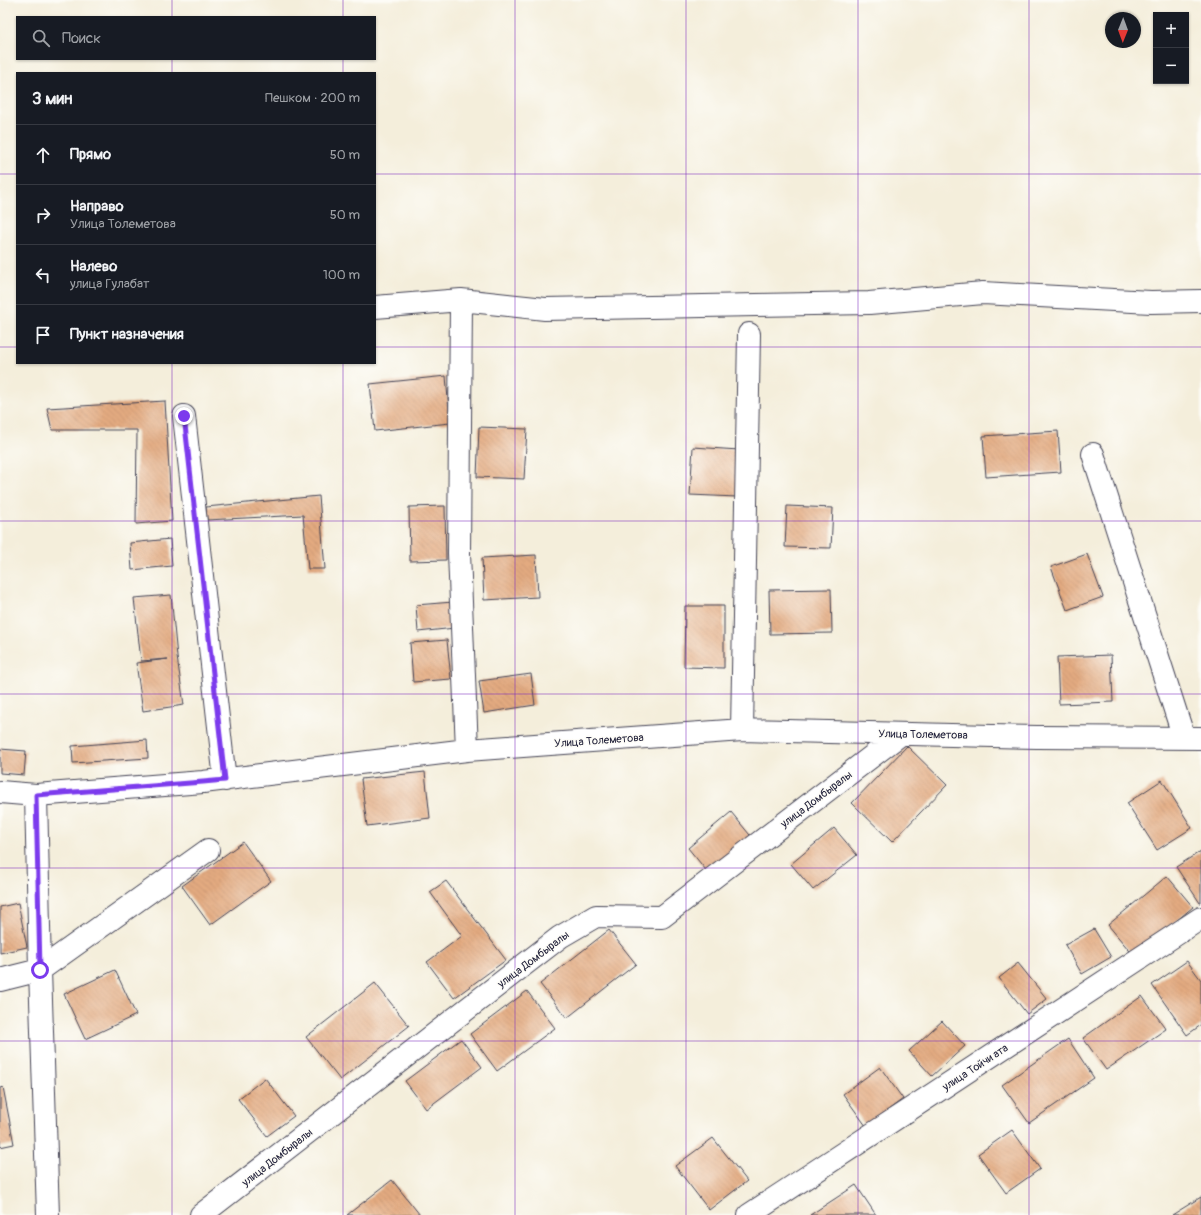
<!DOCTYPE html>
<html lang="ru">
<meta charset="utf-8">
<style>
:root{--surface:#171b24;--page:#20242c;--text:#f1f3f6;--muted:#9ea1a6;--line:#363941}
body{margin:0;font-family:Pangolin,sans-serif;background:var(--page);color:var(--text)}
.controls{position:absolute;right:12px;top:12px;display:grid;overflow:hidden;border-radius:0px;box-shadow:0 1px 3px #0004}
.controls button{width:36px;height:36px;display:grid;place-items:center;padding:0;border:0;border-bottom:1px solid var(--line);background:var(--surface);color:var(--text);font:20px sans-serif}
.compass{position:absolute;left:1105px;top:12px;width:36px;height:36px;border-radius:50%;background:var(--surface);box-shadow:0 1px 3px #0004;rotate:181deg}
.stop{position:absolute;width:12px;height:12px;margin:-9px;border:3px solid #7c3aed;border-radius:50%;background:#fff}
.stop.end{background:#7c3aed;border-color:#fff;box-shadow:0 1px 4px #0008}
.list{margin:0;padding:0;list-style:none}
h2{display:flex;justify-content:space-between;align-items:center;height:52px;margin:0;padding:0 16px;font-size:17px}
h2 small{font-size:13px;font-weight:400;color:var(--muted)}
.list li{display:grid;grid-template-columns:26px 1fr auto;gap:12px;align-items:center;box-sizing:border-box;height:60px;padding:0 16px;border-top:1px solid var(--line)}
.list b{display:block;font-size:15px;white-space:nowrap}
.list p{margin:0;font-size:13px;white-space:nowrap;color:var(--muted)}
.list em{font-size:13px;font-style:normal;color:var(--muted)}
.icon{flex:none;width:22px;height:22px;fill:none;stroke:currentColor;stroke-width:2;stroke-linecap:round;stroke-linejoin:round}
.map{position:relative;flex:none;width:1201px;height:1215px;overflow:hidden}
.search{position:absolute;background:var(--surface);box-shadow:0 1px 3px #0004;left:16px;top:16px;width:360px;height:44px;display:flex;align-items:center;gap:10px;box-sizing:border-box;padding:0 14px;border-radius:0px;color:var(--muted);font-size:15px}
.panel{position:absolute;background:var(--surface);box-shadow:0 1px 3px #0004;left:16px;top:72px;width:360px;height:292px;border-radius:0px}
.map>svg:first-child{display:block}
</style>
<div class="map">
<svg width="1201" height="1215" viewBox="0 0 1201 1215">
<defs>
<pattern id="building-back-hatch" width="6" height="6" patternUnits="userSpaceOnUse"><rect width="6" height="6" fill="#e3aa80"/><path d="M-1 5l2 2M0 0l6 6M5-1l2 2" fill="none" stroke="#c29270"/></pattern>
</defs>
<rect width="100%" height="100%" fill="#fdfcf7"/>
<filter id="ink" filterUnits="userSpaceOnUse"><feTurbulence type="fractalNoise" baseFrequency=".025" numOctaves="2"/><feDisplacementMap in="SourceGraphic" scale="8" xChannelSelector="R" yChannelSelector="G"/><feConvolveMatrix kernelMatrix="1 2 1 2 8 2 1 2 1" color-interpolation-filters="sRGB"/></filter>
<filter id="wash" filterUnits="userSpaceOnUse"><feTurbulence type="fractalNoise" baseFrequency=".012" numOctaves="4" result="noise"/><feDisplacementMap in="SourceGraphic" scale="16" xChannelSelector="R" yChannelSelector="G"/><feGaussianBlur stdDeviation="0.9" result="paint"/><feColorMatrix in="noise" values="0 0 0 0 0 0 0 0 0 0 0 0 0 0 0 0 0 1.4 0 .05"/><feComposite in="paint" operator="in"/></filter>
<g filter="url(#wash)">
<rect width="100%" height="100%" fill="#f4eedb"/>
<g id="blocks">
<path fill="url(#building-back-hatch)" d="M446,376l4,47 -75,8 -5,-47z
M165,401l7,120 -36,3 1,-94h-85l-5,-22z
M479,427l48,2 -3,50 -47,-2z
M1058,431l3,41 -75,5 -3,-41z
M693,447l46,3 -2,47 -47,-2z
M319,496l6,73h-17l-5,-54 -96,5 -1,-13z
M445,506l1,54 -36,1 -1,-54z
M787,506l46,2 -2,40 -46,-1z
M170,539l2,27 -40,4 -2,-27z
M1087,554l16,43 -36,13 -16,-43z
M536,555l2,42 -54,3 -2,-42z
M831,589l1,44 -62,1 -1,-44z
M171,595l6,62 7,48 -41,6 -7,-48 32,-4 -27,2 -7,-63z
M453,602l2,26 -37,4 -2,-27z
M685,606h39v62l-40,-1z
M447,640l4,39 -38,3 -3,-39z
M1111,655l2,47 -54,2 -2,-47z
M531,674l4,31 -51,8 -5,-32z
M147,740l1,18 -75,5 -1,-17z
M907,746l40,39 -55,57 -40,-39z
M0,749l26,2 -2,24 -24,-2z
M425,772l5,46 -63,8 -6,-47z
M1162,780l30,48 -35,22 -30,-47z
M731,812l23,28 -44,35 -22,-27z
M834,828l23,27 -44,35 -22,-26z
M243,842l28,39 -61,44 -28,-39z
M1201,851v52h-1l-24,-36z
M1167,876l26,31 -59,49 -26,-31z
M446,881l60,79 -52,38 -27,-36 35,-26 -32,-44z
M18,903l9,44 -27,6v-46z
M1094,929l17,28 -29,17 -17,-29z
M609,930l27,34 -69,54 -27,-34z
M1187,961l14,19v45l-14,10 -35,-50z
M1018,963l29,36 -20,15 -28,-36z
M115,970l21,45 -51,24 -21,-45z
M375,983l34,43 -69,54 -34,-43z
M527,991l28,37 -58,43 -27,-37z
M1142,996l24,33 -60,41 -23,-32z
M942,1021l23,25 -33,30 -23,-25z
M461,1039l21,28 -56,42 -21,-28z
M1068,1039l26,39 -65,45 -27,-38z
M880,1067l23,32 -37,27 -23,-32z
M265,1078l29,38 -27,20 -29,-37z
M3,1087l11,57 -14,3v-59z
M1012,1130l28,39 -34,24 -28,-39z
M713,1138l34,43 -38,29 -34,-44z
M392,1180l28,35h-73z
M856,1185l20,30h-66z
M1201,1197v18h-29z"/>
</g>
</g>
<g filter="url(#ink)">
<use href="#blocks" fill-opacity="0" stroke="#424153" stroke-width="1"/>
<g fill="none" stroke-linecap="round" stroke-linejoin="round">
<g stroke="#424153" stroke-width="24">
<path id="minor" d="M461,300l-2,253 8,197
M375,307l86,-7 84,9 324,-6 114,-10 168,9 50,-1
M184,416l41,364
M1093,454l91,284
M742,730l7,-396
M0,792l36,3 167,-13 264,-32 275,-20 295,7 164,1
M36,795l4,175 8,245
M0,980l40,-10 168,-120
M201,1215l359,-278 36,-21 66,1 239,-183
M749,1215l452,-297"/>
</g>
<use href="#minor" stroke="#fff" stroke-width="22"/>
</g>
</g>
<g fill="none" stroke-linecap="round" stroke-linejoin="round" filter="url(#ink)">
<path stroke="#7c3aed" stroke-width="5" d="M40,970l-4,-175 167,-13 22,-2 -41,-364"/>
</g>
<path fill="none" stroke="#7b2cbf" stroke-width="1" stroke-opacity="0.55" d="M172,0v17M343,0v17M515,0v1215M686,0v1215M858,0v1215M1029,0v1215M172,59v14M343,59v14M0,174h17M375,174h826M0,347h17M375,347h826M172,363v852M343,363v852M0,521h1201M0,694h1201M0,868h1201M0,1041h1201"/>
<g text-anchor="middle" stroke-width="3" stroke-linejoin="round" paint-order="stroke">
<g font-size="11" fill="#22223b" stroke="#fdfcf7">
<text transform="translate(923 734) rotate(1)" y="4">Улица Толеметова</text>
<text transform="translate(599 740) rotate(-4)" y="4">Улица Толеметова</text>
<text transform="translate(816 799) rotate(-37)" y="4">улица Домбыралы</text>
<text transform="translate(533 959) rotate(-37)" y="4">улица Домбыралы</text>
<text transform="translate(975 1067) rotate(-33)" y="4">улица Тойчи ата</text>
<text transform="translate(277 1157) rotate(-38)" y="4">улица Домбыралы</text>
</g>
</g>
</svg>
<div class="controls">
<button>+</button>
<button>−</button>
</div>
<svg class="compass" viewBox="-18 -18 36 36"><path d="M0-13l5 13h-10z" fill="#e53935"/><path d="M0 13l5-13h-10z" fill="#9ea1a6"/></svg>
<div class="stop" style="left:40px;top:970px"></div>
<div class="stop end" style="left:184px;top:416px"></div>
<div class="search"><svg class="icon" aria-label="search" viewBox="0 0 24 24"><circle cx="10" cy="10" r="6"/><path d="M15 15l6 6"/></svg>Поиск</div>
<section class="panel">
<h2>3 мин<small>Пешком · 200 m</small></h2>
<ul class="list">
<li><svg class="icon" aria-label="ahead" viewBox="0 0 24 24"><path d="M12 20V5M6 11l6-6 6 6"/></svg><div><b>Прямо</b></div><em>50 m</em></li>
<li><svg class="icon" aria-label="right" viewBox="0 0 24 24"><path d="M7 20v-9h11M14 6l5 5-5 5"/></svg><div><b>Направо</b><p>Улица Толеметова</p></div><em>50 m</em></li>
<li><svg class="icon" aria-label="left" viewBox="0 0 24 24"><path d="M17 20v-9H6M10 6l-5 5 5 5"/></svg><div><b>Налево</b><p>улица Гулабат</p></div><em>100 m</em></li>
<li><svg class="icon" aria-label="arrive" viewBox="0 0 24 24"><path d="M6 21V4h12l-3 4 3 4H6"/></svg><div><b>Пункт назначения</b></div></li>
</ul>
</section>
</div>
